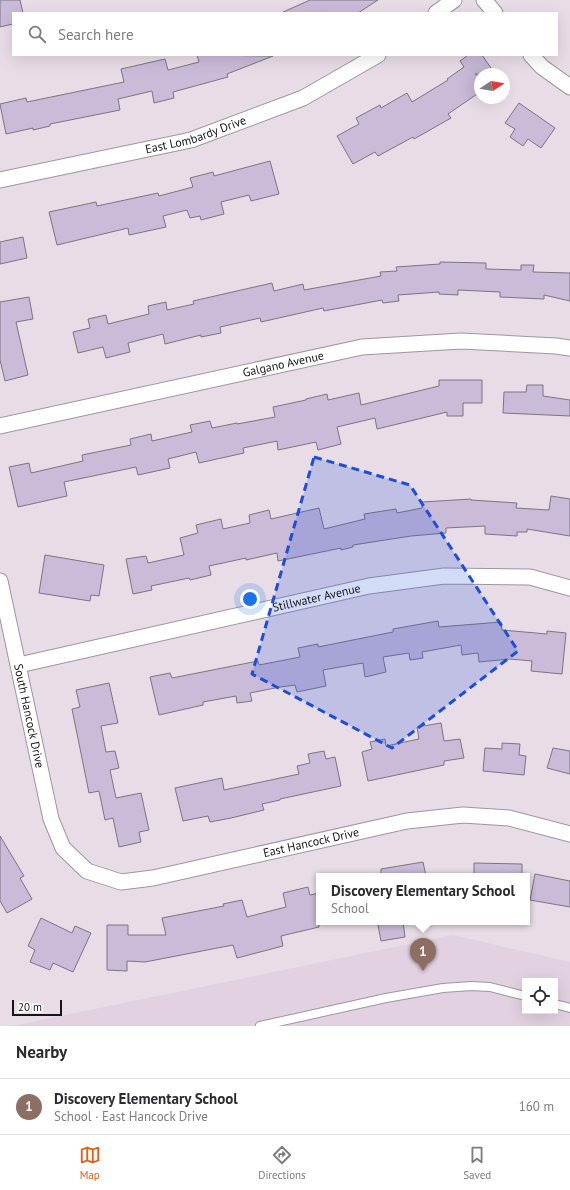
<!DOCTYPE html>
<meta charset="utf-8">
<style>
:root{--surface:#fff;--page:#f7f7f7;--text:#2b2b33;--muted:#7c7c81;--line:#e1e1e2;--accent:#ea580c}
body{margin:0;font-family:"PT Sans",sans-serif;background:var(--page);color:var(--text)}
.controls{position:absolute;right:12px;bottom:12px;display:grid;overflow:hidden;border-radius:0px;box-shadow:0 4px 16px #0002}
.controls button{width:36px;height:36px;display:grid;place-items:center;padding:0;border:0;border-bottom:1px solid var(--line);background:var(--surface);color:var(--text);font:20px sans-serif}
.compass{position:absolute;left:474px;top:68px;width:36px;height:36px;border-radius:50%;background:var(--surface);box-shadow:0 4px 16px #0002;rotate:78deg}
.scale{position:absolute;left:12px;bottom:10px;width:50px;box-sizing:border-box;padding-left:4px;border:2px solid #171417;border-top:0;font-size:11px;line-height:14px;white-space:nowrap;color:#171417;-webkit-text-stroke:3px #fff;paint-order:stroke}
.you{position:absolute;left:250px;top:599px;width:14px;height:14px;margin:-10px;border:3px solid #fff;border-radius:50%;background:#1a73e8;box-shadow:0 0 0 6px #1a73e833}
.badge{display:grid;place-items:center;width:26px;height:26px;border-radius:50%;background:var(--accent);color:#fff;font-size:13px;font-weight:700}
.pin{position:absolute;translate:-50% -33px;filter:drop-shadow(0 1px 2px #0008)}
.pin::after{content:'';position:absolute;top:21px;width:14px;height:12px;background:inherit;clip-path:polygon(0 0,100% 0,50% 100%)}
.popup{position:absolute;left:316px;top:873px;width:214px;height:52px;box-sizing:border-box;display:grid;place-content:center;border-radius:0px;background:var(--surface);filter:drop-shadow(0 1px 3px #0005);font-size:13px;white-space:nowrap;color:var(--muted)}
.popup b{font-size:15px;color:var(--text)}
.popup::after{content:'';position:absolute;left:50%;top:100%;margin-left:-8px;border:8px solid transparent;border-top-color:var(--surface)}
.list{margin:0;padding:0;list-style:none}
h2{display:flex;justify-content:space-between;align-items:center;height:52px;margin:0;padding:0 16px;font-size:17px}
h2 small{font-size:13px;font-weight:400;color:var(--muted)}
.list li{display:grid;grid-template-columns:26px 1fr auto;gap:12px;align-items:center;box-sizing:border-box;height:56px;padding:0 16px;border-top:1px solid var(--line)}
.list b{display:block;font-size:15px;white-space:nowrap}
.list p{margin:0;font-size:13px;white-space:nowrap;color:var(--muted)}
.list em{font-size:13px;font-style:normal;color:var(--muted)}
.icon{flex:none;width:22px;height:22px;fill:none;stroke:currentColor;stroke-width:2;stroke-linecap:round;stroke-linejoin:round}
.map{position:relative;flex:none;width:570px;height:1026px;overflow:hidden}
.search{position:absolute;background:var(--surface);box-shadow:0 4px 16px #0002;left:12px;right:12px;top:12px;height:44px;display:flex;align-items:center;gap:10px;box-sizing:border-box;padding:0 14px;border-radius:0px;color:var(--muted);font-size:15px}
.sheet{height:108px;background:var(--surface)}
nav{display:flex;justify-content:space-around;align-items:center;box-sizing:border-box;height:56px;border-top:1px solid var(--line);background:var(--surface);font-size:11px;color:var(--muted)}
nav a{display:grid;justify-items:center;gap:2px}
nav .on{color:var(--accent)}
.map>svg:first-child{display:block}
</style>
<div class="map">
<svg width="570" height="1026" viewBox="0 0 570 1026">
<rect width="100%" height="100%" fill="#e8dde7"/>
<path fill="#e2d1e1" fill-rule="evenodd" d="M453,935l117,27v64h-558zM525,981h30v30h-30z"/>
<path fill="#cabbd9" stroke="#7a7580" d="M0,0h20l3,13h-10v11l-13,3z
M310,0h68l-20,13h-77z
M197,55l76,1 -46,18 1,3 -55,15 1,6 -20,5 -2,-12 -34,8 2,11 -70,14v2l-17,4v-2l-27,6 -6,-30 26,-6 1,4 97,-20 -3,-13 44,-10 3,11 31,-8z
M468,55h14l13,19h-20l5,3v15l-32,22 3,4 -37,21 -1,-2 -35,19 -3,-4 -22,12 -16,-28 22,-12 -3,-6 24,-13 1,3 26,-15 5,9 36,-22 -1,-1 17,-12 -4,-6z
M519,103l36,25 -14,20 -13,-9 -5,7 -13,-9 5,-8 -10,-6z
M270,161l9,33 -28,7 -2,-6 -28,7 3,12 -23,6 -1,-4 -10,2 -3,-8 -24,6 3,11 -37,8 -1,-7 -71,17 -8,-33 47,-10 1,4 61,-13 1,3 34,-9 -3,-9 23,-6 1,4z
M23,237l4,21 -27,6v-22z
M440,262l46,1v6l35,1v-5h13l-1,7 37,1v28l-26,-6v4l-44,-2v-5l-42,-2v5l-19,-1v-2l-41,3 1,6 -16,2 -1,-3 -58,11 -1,-3 -62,14 -1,-4 -40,9 1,6 -20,4v-2l-36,9 -2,-10 -35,9 2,9 -24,6 -3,-11 -25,6 -5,-21 17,-4 -2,-9 18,-4 2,9 41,-10 -1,-8 18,-4 1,8 27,-6 -1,-3 79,-18 2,8 29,-7 1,6 77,-14 -1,-4 17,-1 -1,-4 44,-3z
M29,297l4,22 -17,3 12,53 -23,6 -5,-21v-58z
M439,380h43v23h-19v13h-16v-4l-70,17 -2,-11 -38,9 4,17 -23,6 -2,-8 -38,8 -1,-9 -34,7 1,5 -45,10 -3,-11 -28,7 2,9 -32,7 -2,-8 -72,15 3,14 -49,11 -9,-40 20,-4 2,10 52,-12 -1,-6 49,-10 -1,-6 21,-5 1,7 40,-9 -2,-7 20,-4 2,7 25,-5v1l38,-7 -2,-10 33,-7v-1l21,-5 1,6 31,-7 2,12 78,-19z
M527,385h16v11l27,4v16l-67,-3 1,-21h22z
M551,496l19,3v37l-43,-7v3h-10v4l-32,-2v-8l-39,2v5l-35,3 -58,9v2l-12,3v-2l-63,13 -1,-8 -31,7v-2l-37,8 2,9 -21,5 -1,-2 -38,8 1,4 -19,4 -7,-35 20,-3 2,7 36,-8 -4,-17 18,-5 -2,-8 25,-6 2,10 27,-6 -1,-8 20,-5 2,9 48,-11 5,21 41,-10 -1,-5 32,-5 1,4 25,-5v-6l49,-3v1l46,3 -1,5 33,2z
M45,555l59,10 -5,31 -8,-1 -1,6 -51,-8z
M438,621l1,6 62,-5 1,8 45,4v-3l19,2 -4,41 -31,-3 1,-10 -22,-2 -31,3 -1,-9 -16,2 -1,-10 -39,7 1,6 -13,2 -1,-7 -26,4 3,15 -21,5 -2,-14 -40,7 3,16 -29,6 -2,-7 -15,2 -30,6 2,8 -15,2 -1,-7 -33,6v3l-44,10 -9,-38 20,-4 2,5 86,-17 1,4 41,-8 -2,-9 20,-4v3l75,-15v-3z
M109,683l9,40 -17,3 5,26 9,-1 4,17 -9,2 6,28 25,-5 8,37 -10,2 2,10 -22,5 -6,-29 -8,2 -6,-29 -10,2 -17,-84 8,-2 -4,-17z
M441,723l3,18 16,-2 4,19 -20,3v4l-76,16 -6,-29 10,-3 -2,-7 15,-3 1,7 33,-7 -2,-12z
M502,743l18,1 -1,11 7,1 -2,19 -41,-4 2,-23 17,1z
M553,748l17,3v23l-23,-6z
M324,751l2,8 9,-2 6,29 -61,13v1l-18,4 2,6 -33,8 -21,4 -2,-6 -25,5 -8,-33 47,-10 2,12 75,-16 -2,-8 13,-3 -2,-9z
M0,836l24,40 -4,2 12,21 -25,14 -7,-12z
M423,862l3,14h-45v-7z
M474,863l48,1v12h-48z
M535,874l35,7v26l-40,-7z
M308,887l2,8 9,-2v34l-38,9 2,10 -46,12 -4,-13 -88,17 -18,-1v10l-20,-1v-45h21v10h38l-4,-17 62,-12 -1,-2 19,-4 5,17 39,-10 -3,-14z
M41,918l31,15 3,-7 16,7 -18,39 -20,-9 -3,7 -20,-8 5,-12 -7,-4z
M393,922h10l2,15 -24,4 -3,-16z"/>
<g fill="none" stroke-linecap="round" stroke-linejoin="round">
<g stroke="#9f959f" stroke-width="10">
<path id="service" d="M555,1004l15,4
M260,1026l126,-28 57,-10 28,-2 19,1 35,9"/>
</g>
<g stroke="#9f959f" stroke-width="17">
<g id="minor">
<path d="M484,0l11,13"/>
<path d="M436,13l18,-13"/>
<path d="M531,55l11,12 28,20"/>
<path id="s1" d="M0,180l191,-40 112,-42 75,-43"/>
<path id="s2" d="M0,426l362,-79 99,-6 95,5 14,2"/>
<path id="s3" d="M0,581l51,238 12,29 24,23 34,11 32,-4 254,-57 56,-6 46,3 61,16"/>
<path id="s4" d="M19,665l350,-79 75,-10 86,1 40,11"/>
</g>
</g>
<use href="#service" stroke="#fff" stroke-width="8"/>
<use href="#minor" stroke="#fff" stroke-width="15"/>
</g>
<path fill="#1d4ed8" fill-opacity="0.2" stroke="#1d4ed8" stroke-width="3" stroke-dasharray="8 5" stroke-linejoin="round" d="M314,457l96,28 108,166 -126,97 -140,-74z"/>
<g text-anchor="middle" stroke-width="4" stroke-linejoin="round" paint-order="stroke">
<g font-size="12" fill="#171417" stroke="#fff">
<text dy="4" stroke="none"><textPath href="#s1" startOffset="201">East Lombardy Drive</textPath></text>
<text dy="4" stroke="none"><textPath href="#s2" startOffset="290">Galgano Avenue</textPath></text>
<text dy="4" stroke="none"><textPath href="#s4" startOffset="305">Stillwater Avenue</textPath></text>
<text dy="4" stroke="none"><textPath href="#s3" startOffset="138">South Hancock Drive</textPath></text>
<text dy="4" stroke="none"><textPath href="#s3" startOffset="538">East Hancock Drive</textPath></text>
</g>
</g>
</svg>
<div class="controls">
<button><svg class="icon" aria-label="locate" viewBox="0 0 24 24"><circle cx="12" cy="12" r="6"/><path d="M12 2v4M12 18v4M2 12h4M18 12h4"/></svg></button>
</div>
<svg class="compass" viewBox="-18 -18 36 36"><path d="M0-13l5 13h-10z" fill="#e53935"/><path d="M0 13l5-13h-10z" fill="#7c7c81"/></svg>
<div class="scale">20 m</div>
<div class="you"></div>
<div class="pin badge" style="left:423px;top:971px;background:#8d6e63">1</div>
<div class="popup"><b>Discovery Elementary School</b>School</div>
<div class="search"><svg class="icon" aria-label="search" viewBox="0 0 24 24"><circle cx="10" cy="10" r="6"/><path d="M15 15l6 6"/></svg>Search here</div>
</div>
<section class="sheet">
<h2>Nearby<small></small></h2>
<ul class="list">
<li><span class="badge" style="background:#8d6e63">1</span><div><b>Discovery Elementary School</b><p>School · East Hancock Drive</p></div><em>160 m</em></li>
</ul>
</section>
<nav>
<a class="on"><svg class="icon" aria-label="map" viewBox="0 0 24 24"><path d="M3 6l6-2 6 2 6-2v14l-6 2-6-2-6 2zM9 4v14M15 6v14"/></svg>Map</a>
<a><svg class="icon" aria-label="directions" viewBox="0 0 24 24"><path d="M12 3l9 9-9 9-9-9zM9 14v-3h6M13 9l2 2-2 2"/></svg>Directions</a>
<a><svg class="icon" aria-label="saved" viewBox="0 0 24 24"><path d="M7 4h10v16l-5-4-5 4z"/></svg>Saved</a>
</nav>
